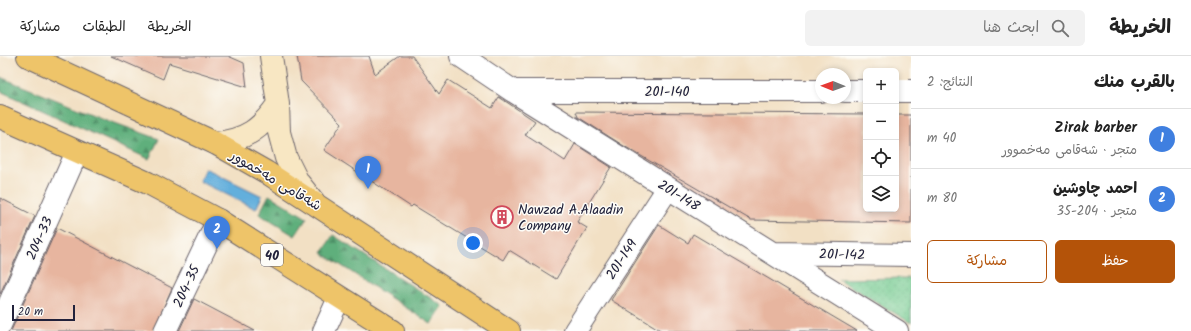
<!DOCTYPE html>
<html lang="ar">
<meta charset="utf-8">
<style>
:root{--surface:#fff;--page:#f2f2f2;--text:#222;--muted:#767676;--line:#e0e0e0;--accent:#b45309}
body{margin:0;font-family:Kalam,"Playpen Sans Arabic",sans-serif;background:var(--page);color:var(--text);direction:rtl}
.controls{position:absolute;right:12px;top:12px;display:grid;overflow:hidden;border-radius:6px;box-shadow:0 2px 6px #0003}
.controls button{width:36px;height:36px;display:grid;place-items:center;padding:0;border:0;border-bottom:1px solid var(--line);background:var(--surface);color:var(--text);font:20px sans-serif}
.compass{position:absolute;left:815px;top:12px;width:36px;height:36px;border-radius:50%;background:var(--surface);box-shadow:0 2px 6px #0003;rotate:271deg}
.scale{position:absolute;left:12px;bottom:10px;width:63px;box-sizing:border-box;padding-left:4px;border:2px solid #22223b;border-top:0;font-size:11px;line-height:14px;white-space:nowrap;color:#22223b;-webkit-text-stroke:3px #fdfcf7;paint-order:stroke}
.you{position:absolute;left:473px;top:187px;width:14px;height:14px;margin:-10px;border:3px solid #fff;border-radius:50%;background:#1a73e8;box-shadow:0 0 0 6px #1a73e833}
.badge{display:grid;place-items:center;width:26px;height:26px;border-radius:50%;background:var(--accent);color:#fff;font-size:13px;font-weight:700}
.pin{position:absolute;translate:-50% -33px;filter:drop-shadow(0 1px 2px #0008)}
.pin::after{content:'';position:absolute;top:21px;width:14px;height:12px;background:inherit;clip-path:polygon(0 0,100% 0,50% 100%)}
.list{margin:0;padding:0;list-style:none}
h2{display:flex;justify-content:space-between;align-items:center;height:52px;margin:0;padding:0 16px;font-size:17px}
h2 small{font-size:13px;font-weight:400;color:var(--muted)}
.list li{display:grid;grid-template-columns:26px 1fr auto;gap:12px;align-items:center;box-sizing:border-box;height:60px;padding:0 16px;border-top:1px solid var(--line)}
.list b{display:block;font-size:15px;white-space:nowrap}
.list p{margin:0;font-size:13px;white-space:nowrap;color:var(--muted)}
.list em{font-size:13px;font-style:normal;color:var(--muted)}
.actions{display:flex;gap:8px;padding:12px 16px}
.actions a{flex:1;padding:9px 0;border:1px solid var(--accent);border-radius:6px;text-align:center;font-size:14px;color:var(--accent)}
.actions .main{background:var(--accent);color:#fff}
.icon{flex:none;width:22px;height:22px;fill:none;stroke:currentColor;stroke-width:2;stroke-linecap:round;stroke-linejoin:round}
.map{position:relative;flex:none;width:911px;height:275px;overflow:hidden;direction:ltr}
header{display:flex;align-items:center;gap:24px;box-sizing:border-box;height:56px;padding:0 20px;background:var(--surface);border-bottom:1px solid var(--line)}
header strong{font-size:19px}
nav{display:flex;gap:22px;margin-inline-start:auto;font-size:14px}
.search{width:280px;height:36px;background:var(--page);display:flex;align-items:center;gap:10px;box-sizing:border-box;padding:0 14px;border-radius:6px;color:var(--muted);font-size:15px}
main{display:flex}
aside{flex:1;background:var(--surface)}
.map>svg:first-child{display:block}
</style>
<header>
<strong>الخريطة</strong>
<div class="search"><svg class="icon" aria-label="search" viewBox="0 0 24 24"><circle cx="10" cy="10" r="6"/><path d="M15 15l6 6"/></svg>ابحث هنا</div>
<nav><a>الخريطة</a><a>الطبقات</a><a>مشاركة</a></nav>
</header>
<main>
<aside>
<h2>بالقرب منك<small>النتائج: 2</small></h2>
<ul class="list">
<li><span class="badge" style="background:#3f7fe0">1</span><div><b>Zirak barber</b><p>متجر · شەقامی مەخموور</p></div><em>40 m</em></li>
<li><span class="badge" style="background:#3f7fe0">2</span><div><b>احمد چاوشين</b><p>متجر · 204-35</p></div><em>80 m</em></li>
</ul>
<div class="actions"><a class="main">حفظ</a><a>مشاركة</a></div>
</aside>
<div class="map">
<svg width="911" height="275" viewBox="0 0 911 275">
<defs>
<pattern id="grass-dots" width="8" height="8" patternUnits="userSpaceOnUse"><rect width="8" height="8" fill="#74cb91"/><path d="M2 2h.1M6 6h.1" fill="none" stroke="#64ae7e" stroke-width="1.8" stroke-linecap="round"/></pattern>
<pattern id="forest-firs" width="22" height="20" patternUnits="userSpaceOnUse"><rect width="22" height="20" fill="#5faf7b"/><path d="M5 1l3.5 6h-7zM16 11l3.5 6h-7z" fill="#4e8e66"/></pattern>
</defs>
<rect width="100%" height="100%" fill="#fdfcf7"/>
<filter id="ink" filterUnits="userSpaceOnUse"><feTurbulence type="fractalNoise" baseFrequency=".025" numOctaves="2"/><feDisplacementMap in="SourceGraphic" scale="8" xChannelSelector="R" yChannelSelector="G"/><feConvolveMatrix kernelMatrix="1 2 1 2 8 2 1 2 1" color-interpolation-filters="sRGB"/></filter>
<filter id="wash" filterUnits="userSpaceOnUse"><feTurbulence type="fractalNoise" baseFrequency=".012" numOctaves="4" result="noise"/><feDisplacementMap in="SourceGraphic" scale="16" xChannelSelector="R" yChannelSelector="G"/><feGaussianBlur stdDeviation="0.9" result="paint"/><feColorMatrix in="noise" values="0 0 0 0 0 0 0 0 0 0 0 0 0 0 0 0 0 1.4 0 .05"/><feComposite in="paint" operator="in"/></filter>
<g filter="url(#wash)">
<rect width="100%" height="100%" fill="#f2e0c4"/>
<path fill="url(#grass-dots)" stroke="#4b7666" d="M911,222v45l-73,-44z"/>
<path fill="url(#forest-firs)" stroke="#40685b" d="M0,21l101,41 58,21 -10,20 -149,-68z
M269,139l38,23 -12,18 -36,-22z
M333,179l110,71 -12,18 -109,-71z"/>
<path fill="#63afdc" stroke="#42688c" d="M205,112l57,28 -6,13 -57,-28z"/>
<g id="blocks">
<path fill="#e7b59f" d="M111,0h117l16,7 3,24 -78,-24 -6,16z
M297,0h72l6,18 25,-18h12l27,38 9,-14 44,28 7,-11 36,24 -10,14 22,14 18,12 10,-17 36,23 -34,55 10,6 -31,51 -47,-29 -6,10 -90,-55 -2,2 -87,-57 18,-27 -41,-42z
M576,56l290,2v95h30v-94h15v108l-160,-3 -127,-74 -46,-29z
M0,142l35,18 -35,78z
M659,169l29,18 5,-9 164,97h-195l-51,-31z
M57,172l115,60 -19,43h-142z
M194,243l61,32h-76z"/>
</g>
</g>
<g filter="url(#ink)">
<use href="#blocks" fill-opacity="0" stroke="#6b646b" stroke-width="1"/>
<g fill="none" stroke-linecap="round" stroke-linejoin="round">
<g stroke="#6b646b" stroke-width="24">
<path id="street" d="M461,0l52,35 384,240
M513,35h308
M845,35h21
M896,35h15
M773,197l138,2
M0,269l77,-173
M165,275l53,-111
M324,275l15,-33
M575,275l93,-143"/>
</g>
<g stroke="#6b646b" stroke-width="24">
<path id="secondary" d="M271,0l7,48 1,28 7,26 12,24 16,20
M215,87c31,-3 46,-14 63,-39"/>
</g>
<g stroke="#6b646b" stroke-width="24">
<path id="highway" d="M28,0l187,87 51,29 243,159
M0,61l148,66 70,37 175,111"/>
</g>
<use href="#street" stroke="#fff" stroke-width="22"/>
<use href="#secondary" stroke="#f8e7c3" stroke-width="22"/>
<use href="#highway" stroke="#eec469" stroke-width="22"/>
</g>
</g>
<defs>
<g id="building-ring" transform="scale(1.15)"><circle r="9.5" fill="#fdfcf7" stroke="#d1495b" stroke-width="1.5"/><path d="M-4-6H4V6H1V3H-1V6H-4ZM-2.5-4.3h1.7v1.8h-1.7ZM.8-4.3h1.7v1.8H.8ZM-2.5-1h1.7V.8h-1.7ZM.8-1h1.7V.8H.8Z" fill="#d1495b"/></g>
</defs>
<g fill-rule="evenodd">
<use href="#building-ring" x="502" y="161"/>
</g>
<g text-anchor="middle" stroke-width="3" stroke-linejoin="round" paint-order="stroke">
<rect fill="#fdfcf7" stroke="#646373" stroke-width="1" x="261" y="188" width="22" height="22" rx="3"/>
<g font-size="13" font-weight="bold" fill="#22223b">
<text x="272" y="204">40</text>
</g>
<g font-size="14" fill="#22223b" stroke="#fdfcf7">
<text x="667" y="40">201-140</text>
<text transform="translate(276 124) rotate(31)" y="5">شەقامی مەخموور</text>
<text transform="translate(679 139) rotate(32)" y="5">201-148</text>
<text transform="translate(39 182) rotate(-66)" y="5">204-33</text>
<text transform="translate(842 198) rotate(1)" y="5">201-142</text>
<text transform="translate(621 203) rotate(-57)" y="5">201-149</text>
<text transform="translate(186 230) rotate(-65)" y="5">204-35</text>
</g>
<g font-size="14" fill="#22223b" stroke="#fdfcf7" text-anchor="start">
<text x="518" y="158">Nawzad A.Alaadin<tspan x="518" dy="16">Company</tspan></text>
</g>
</g>
</svg>
<div class="controls">
<button>+</button>
<button>−</button>
<button><svg class="icon" aria-label="locate" viewBox="0 0 24 24"><circle cx="12" cy="12" r="6"/><path d="M12 2v4M12 18v4M2 12h4M18 12h4"/></svg></button>
<button><svg class="icon" aria-label="layers" viewBox="0 0 24 24"><path d="M12 4l9 5-9 5-9-5zM3 14l9 5 9-5"/></svg></button>
</div>
<svg class="compass" viewBox="-18 -18 36 36"><path d="M0-13l5 13h-10z" fill="#e53935"/><path d="M0 13l5-13h-10z" fill="#767676"/></svg>
<div class="scale">20 m</div>
<div class="you"></div>
<div class="pin badge" style="left:368px;top:133px;background:#3f7fe0">1</div>
<div class="pin badge" style="left:217px;top:193px;background:#3f7fe0">2</div>
</div>
</main>
